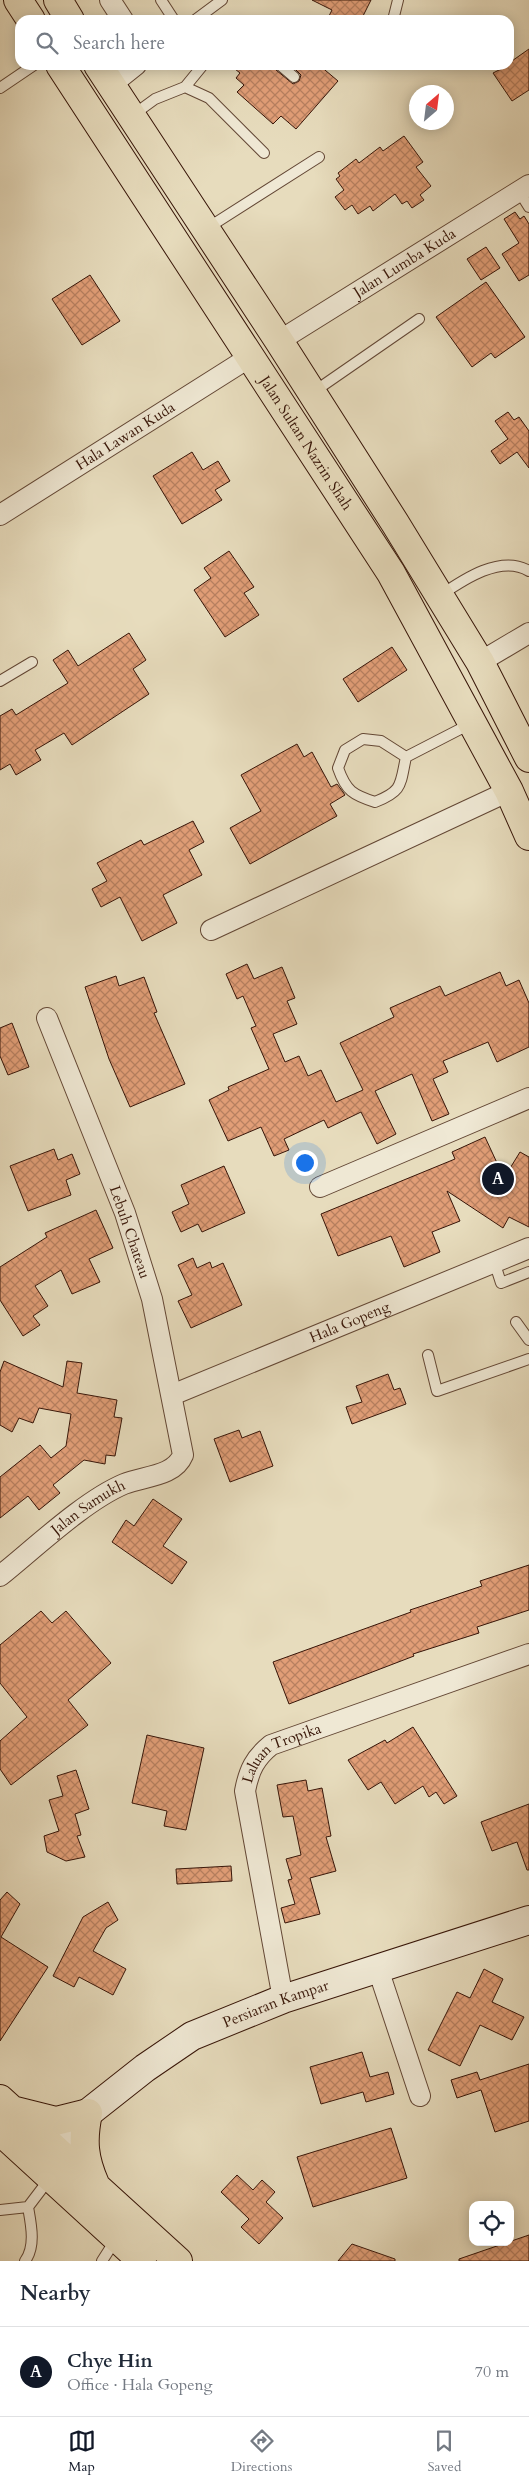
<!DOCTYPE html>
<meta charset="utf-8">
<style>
:root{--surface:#fff;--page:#f6f6f7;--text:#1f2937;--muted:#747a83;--line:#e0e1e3;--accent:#111827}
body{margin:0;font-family:Cardo,serif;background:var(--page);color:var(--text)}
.controls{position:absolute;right:15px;bottom:15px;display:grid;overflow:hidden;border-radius:10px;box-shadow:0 2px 12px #0003}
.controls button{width:45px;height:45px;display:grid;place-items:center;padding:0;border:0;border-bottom:1px solid var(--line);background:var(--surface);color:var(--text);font:25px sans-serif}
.compass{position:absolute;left:409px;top:85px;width:45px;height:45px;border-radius:50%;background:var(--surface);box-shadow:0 2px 12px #0003;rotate:28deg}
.you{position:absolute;left:304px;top:1162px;width:18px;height:18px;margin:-12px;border:4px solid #fff;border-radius:50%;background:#1a73e8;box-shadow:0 0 0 8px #1a73e833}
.badge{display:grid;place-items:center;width:32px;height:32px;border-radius:50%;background:var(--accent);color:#fff;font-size:16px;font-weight:700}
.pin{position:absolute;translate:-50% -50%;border:2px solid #fff;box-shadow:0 1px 5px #0006}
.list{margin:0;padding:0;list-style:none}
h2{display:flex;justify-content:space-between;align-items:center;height:65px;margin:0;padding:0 20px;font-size:21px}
h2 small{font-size:16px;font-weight:400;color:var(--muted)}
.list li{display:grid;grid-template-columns:32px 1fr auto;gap:15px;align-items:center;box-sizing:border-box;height:90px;padding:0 20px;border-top:1px solid var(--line)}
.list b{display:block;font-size:19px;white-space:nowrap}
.list p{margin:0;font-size:16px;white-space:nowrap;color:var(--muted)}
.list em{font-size:16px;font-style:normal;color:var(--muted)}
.icon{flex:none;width:28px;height:28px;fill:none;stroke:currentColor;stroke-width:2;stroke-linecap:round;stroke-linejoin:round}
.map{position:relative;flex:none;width:529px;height:2261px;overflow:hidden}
.search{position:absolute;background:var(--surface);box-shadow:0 2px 12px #0003;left:15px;right:15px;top:15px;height:55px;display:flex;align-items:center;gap:12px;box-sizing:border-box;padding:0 18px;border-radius:15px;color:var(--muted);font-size:19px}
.sheet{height:155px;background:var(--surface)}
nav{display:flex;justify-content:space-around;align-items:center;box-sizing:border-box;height:70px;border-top:1px solid var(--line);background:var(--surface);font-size:14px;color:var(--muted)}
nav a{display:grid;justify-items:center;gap:2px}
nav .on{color:var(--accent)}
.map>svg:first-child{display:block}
</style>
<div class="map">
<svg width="529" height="2261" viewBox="0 0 529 2261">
<defs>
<pattern id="building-cross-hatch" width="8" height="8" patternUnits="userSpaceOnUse" patternTransform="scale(1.25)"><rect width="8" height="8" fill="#e19e77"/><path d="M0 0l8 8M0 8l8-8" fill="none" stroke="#b78060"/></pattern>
</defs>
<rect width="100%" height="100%" fill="#e7dcbd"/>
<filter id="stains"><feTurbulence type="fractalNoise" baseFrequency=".004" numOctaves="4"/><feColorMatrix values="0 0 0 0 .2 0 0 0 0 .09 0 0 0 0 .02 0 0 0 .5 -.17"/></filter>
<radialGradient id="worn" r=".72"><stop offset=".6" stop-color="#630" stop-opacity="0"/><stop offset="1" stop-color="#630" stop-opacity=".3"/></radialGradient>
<path fill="url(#building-cross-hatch)" stroke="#371508" d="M312,0h59l-10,20h-34l5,-10z
M529,49v41l-17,11 -19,-28 16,-8v-2z
M230,65h43l3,5 17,14 6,-3 2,-6 -10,-10h28l19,16 -42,48 -15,-13 -8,8 -36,-32 7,-7 -8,-7 4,-5z
M404,136l19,26 -7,5 15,19 -11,9 4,5 -12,8 -5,-7 -5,3 -7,-10 -22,17 -3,-5 -12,8 -6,-9 -7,5 -10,-13 9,-7 -8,-11 4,-3 -2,-3 18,-14 3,4 21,-16 3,4z
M515,212l5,7 4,-3 5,8v51l-10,6 -17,-27 17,-11 -15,-24z
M486,247l14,21 -19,12 -14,-21z
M90,275l30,46 -38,24 -30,-46z
M486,282l39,55 -30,21 -4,-5 -19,14 -36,-50z
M508,412l6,8 5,-3 10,14v37l-12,-16 -17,12 -9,-13 17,-12 -13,-18z
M192,452l11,18 15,-9 12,20 -15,9 7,10 -40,24 -29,-48z
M229,551l25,36 -10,6 15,22 -34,22 -31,-47 17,-12 -7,-10z
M129,633l17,27 -13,9 16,25 -77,51 -8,-12 -29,17 6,10 -25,15 -6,-11 -10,6v-54l12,-7 4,6 52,-32 -15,-23 15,-10 10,16z
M392,647l15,23 -49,32 -15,-23z
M297,744l7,13 8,-5 19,35 6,-3 6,8 2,3 -15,9 7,12 -87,48 -20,-36 31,-17 -20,-36z
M193,821l11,21 -15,8 13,25 -39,20 14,28 -35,18 -22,-44 -19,10 -9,-18 15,-8 -10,-18 44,-23 3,5z
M247,964l7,15 28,-12 13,31 -8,3 10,23 -24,10 12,28 14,-6 9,20 13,-6 15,32 27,-12 -23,-47 54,-26 -4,-9 50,-22 5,10 55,-24 6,14 13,-6 10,23v44l-32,15 -9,-20 -45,19 5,11 -15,7 16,35 -17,7 -20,-47 -37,17 21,43 -19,10 -16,-32 -33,16 -4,-8 -40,19 5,11 -15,6 -13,-29 -33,14 -19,-41 20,-10 -1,-3 41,-18 -18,-41 5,-2 -13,-30 -6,3 -11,-25z
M116,976l3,10 25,-9 13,35 -3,1 31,71 -55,23 -21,-48 -24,-72z
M12,1023l17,44 -21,8 -8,-19v-28z
M485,1137l19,41 16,-26 9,5v70l-20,-10 -6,11 -56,-37 13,30 -28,11 8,20 -36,15 -13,-31 -53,20 -17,-42 134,-55 -3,-7z
M54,1149l4,11 14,-6 8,20 -14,6 5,15 -43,16 -18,-45z
M224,1166l21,47 -43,19 -4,-8 -17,8 -9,-20 17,-8 -8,-19z
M96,1210l17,38 -24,11 11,23 -28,12 -11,-24 -26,16 13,20 -15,10 7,9 -17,11 -23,-36v-33l47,-30 -2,-4z
M193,1258l4,10 13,-6 2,6 11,-5 19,42 -51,23 -13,-27 14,-6 -14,-30z
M4,1361l59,26 4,-26 15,2 -5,30 40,7 -3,17 8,1 -7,38 -9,-1 -1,9 -21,-4 -31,25 7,8 -21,17 -11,-14 -28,22v-41l40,-32 11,13 15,-12 5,-32 -32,-6 -6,15 -14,-5 -7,14 -12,-7v-53z
M388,1374l6,16 6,-2 6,16 -54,20 -6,-17 16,-5 -6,-16z
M239,1430l3,8 18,-7 13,35 -43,16 -16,-43z
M153,1499l29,20 -19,27 24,16 -15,22 -60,-42 14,-22 8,6z
M529,1565v45l-52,17 2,6 -66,21 1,2 -125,48 -16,-42 138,-50 -1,-2 72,-24 -2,-5z
M41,1611l11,12 14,-12 45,52 -43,37 20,25 -77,60 -11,-16v-28l27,-24 -27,-34v-38z
M413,1727l44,69 -13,8 -8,-12 -7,5 -6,-11 -28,18 -14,-22 -13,8 -20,-30 37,-20 2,3z
M147,1735l57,13 -18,82 -22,-4 3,-15 -35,-8z
M76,1770l13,39 -14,5 6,21 -4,1 8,21 -19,4 -19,-9 -3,-16 15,-5 -10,-31 14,-4 -6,-20z
M306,1780l2,11 14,-3 9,48 -5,1 10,34 -26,7 10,36 -35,9 -4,-15 14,-4 -7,-24 4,-1 -6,-20 15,-4 -8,-39 -10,1 -6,-32z
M529,1804v66h-2l-10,-28 -25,9 -11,-29z
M231,1866l1,15 -55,3 -1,-15z
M7,1892l13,12 -19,33 47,30 -48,74v-141z
M108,1902l10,18 -12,8 -13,23 33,18 -13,26 -34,-18 -5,10 -21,-11 30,-59z
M484,1969l19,10 -11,23 32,15 -12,23 -32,-15 -20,41 -32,-16 29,-58 13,6z
M362,2052l8,25 18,-5 6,22 -28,8 -3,-10 -42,12 -11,-37z
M529,2064v57l-34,11 -14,-42 -24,8 -6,-18 26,-8 3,8z
M391,2128l16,50 -94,29 -16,-50z
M237,2175l16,15 9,-10 13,12 -9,10 17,16 -24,26 -18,-17 8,-8 -28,-27z
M529,2235v26h-70v-2z
M352,2244l43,15v2h-57z"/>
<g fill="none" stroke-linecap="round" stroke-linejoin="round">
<g stroke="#634735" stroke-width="12">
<path id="lane" d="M161,0l13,20
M195,20l27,-20
M393,20l5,-20
M280,65l14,12
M185,87l18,-22
M0,88l34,-23
M133,115l22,-16 30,-12 24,11 55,55
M519,191l10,16
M206,229l113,-72
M312,393l107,-74
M441,595c22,-15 60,-41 88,-24
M0,681l32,-19
M363,739l18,2 25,16c-6,28 -3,34 -31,45 -22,-7 -29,-11 -37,-34l7,-18z
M406,757l66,-34
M494,1261l7,22 28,-11
M516,1322l13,18
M428,1355l9,36 92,-32
M0,2210l28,-3 22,-29
M25,2261c11,-15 6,-37 3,-54
M102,2261l14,-22"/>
</g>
<g stroke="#634735" stroke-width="22">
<g id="street">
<path d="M110,0l13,20"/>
<path d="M111,85l25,-20"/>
<path id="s1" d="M279,341l250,-156"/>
<path id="s2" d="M0,515l250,-158"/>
<path d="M480,662l49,-29"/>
<path d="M211,930l298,-139"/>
<path d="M320,1187l209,-89"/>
<path id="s3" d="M172,1395l357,-147"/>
<path id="s4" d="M0,1576c35,-28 84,-75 124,-92 19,-8 50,-7 59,-29l-31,-156 -27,-86 -78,-195"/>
<path d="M378,1969l42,127"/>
<path id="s5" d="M283,1999l-38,-208c4,-21 10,-33 26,-46l258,-91"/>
</g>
</g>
<g stroke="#371508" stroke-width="30">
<g id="secondary">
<path id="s6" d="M54,2148l34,-35 57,-45 47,-32 91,-37 246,-79"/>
</g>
</g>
<g stroke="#371508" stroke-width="30">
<path id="primary" d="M0,2099l178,162
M16,2111l40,10 32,-8
M88,2113c-6,28 -4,46 7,71
M0,2131l142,130"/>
</g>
<g stroke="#371508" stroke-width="30">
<g id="highway">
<path d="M18,0l13,20"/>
<path d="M58,0l12,20"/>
<path id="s7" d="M60,65l331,508 118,218 20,45"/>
<path d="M98,65l181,276 116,182 85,139 49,96"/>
</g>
</g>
<use href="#lane" stroke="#efe8d4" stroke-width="10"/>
<use href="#street" stroke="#efe8d4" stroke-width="20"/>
<use href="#secondary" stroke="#efe8d4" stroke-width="28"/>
<use href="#primary" stroke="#e7dcbd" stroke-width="28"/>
<use href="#highway" stroke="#e7dcbd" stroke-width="28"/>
</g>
<g text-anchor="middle" stroke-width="4" stroke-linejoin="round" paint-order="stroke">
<g font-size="15" fill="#371508" stroke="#efe8d4">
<text dy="5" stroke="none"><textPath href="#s1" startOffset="148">Jalan Lumba Kuda</textPath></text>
<text dy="5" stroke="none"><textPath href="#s2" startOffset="148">Hala Lawan Kuda</textPath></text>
<text dy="5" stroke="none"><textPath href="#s7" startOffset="451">Jalan Sultan Nazrin Shah</textPath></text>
<text transform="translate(130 1232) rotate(71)" y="5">Lebuh Chateau</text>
<text dy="5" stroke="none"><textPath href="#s3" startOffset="192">Hala Gopeng</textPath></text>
<text dy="5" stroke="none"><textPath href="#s4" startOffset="112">Jalan Samukh</textPath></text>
<text dy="5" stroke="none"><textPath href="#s5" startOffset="269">Laluan Tropika</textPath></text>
<text dy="5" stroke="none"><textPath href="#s6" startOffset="268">Persiaran Kampar</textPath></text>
</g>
</g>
<rect width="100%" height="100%" filter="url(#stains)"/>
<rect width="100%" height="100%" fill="url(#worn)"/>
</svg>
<div class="controls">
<button><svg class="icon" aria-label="locate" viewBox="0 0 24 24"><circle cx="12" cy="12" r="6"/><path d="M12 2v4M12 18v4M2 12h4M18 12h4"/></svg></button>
</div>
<svg class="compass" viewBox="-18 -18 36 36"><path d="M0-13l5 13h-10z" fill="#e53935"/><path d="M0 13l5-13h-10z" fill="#747a83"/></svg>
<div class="you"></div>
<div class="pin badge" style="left:498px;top:1179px">A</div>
<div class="search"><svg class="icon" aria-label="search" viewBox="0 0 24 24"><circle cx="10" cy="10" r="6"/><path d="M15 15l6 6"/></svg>Search here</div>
</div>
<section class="sheet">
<h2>Nearby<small></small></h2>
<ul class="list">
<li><span class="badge">A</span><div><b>Chye Hin</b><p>Office · Hala Gopeng</p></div><em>70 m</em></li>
</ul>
</section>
<nav>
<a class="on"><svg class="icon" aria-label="map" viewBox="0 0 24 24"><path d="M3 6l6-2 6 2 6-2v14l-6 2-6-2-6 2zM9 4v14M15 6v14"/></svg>Map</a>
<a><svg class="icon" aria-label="directions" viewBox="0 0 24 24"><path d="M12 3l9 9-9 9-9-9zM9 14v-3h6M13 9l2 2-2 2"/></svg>Directions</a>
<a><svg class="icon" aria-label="saved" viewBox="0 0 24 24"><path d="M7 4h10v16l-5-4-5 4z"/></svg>Saved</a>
</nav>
